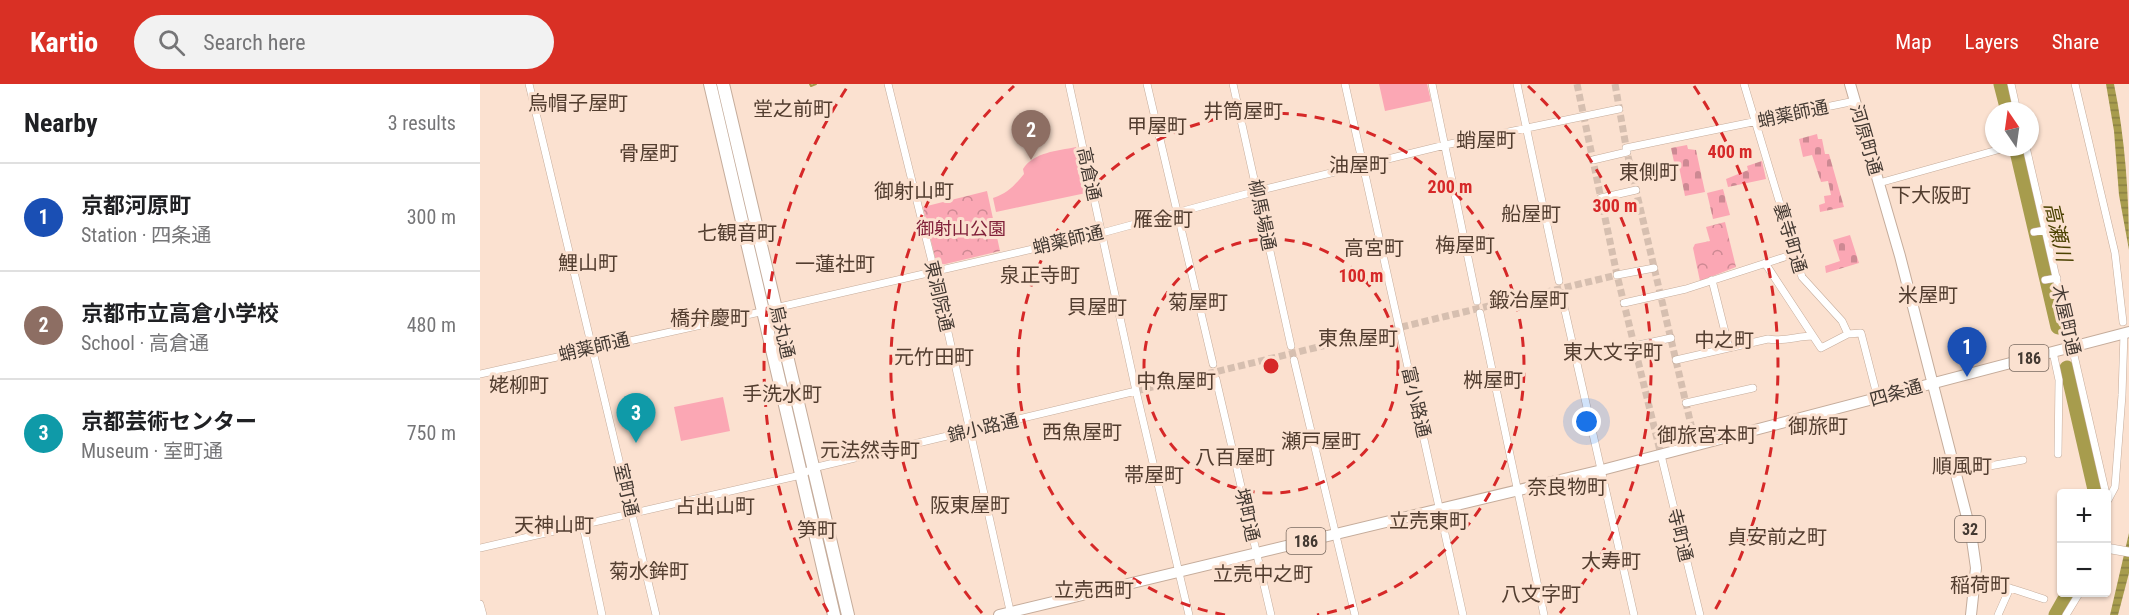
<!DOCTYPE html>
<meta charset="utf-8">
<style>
:root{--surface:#fff;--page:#f2f2f2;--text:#202124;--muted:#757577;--line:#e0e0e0;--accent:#d93025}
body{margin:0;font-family:"Roboto Condensed","Noto Sans JP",sans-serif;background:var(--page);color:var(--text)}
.controls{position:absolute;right:18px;bottom:18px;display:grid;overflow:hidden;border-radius:6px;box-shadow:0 2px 4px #0004}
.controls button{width:54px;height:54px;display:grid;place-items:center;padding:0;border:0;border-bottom:2px solid var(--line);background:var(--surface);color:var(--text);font:30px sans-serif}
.compass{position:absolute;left:1505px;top:18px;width:54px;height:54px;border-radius:50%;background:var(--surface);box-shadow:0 2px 4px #0004;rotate:347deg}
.you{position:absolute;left:1107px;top:338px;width:21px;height:21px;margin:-15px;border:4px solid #fff;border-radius:50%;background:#1a73e8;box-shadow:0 0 0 9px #1a73e833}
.badge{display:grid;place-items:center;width:39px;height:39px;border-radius:50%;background:var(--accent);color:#fff;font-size:20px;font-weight:700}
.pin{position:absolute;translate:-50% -50px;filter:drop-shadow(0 2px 3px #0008)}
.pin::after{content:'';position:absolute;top:32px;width:21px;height:18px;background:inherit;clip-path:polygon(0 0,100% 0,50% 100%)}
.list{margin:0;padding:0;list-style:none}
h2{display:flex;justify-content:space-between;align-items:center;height:78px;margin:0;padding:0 24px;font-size:26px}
h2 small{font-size:20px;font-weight:400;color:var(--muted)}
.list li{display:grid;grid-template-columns:39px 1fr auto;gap:18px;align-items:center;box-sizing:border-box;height:108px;padding:0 24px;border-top:2px solid var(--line)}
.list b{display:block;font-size:22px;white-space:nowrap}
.list p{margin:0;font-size:20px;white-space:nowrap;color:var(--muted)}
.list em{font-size:20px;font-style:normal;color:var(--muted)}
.icon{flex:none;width:33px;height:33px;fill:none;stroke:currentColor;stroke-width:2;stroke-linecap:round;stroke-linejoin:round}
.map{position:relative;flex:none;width:1649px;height:531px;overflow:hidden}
header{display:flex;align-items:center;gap:36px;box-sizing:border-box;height:84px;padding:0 30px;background:var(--accent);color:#fff}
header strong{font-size:28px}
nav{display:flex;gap:33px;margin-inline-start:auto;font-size:21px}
.search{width:420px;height:54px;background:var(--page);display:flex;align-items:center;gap:15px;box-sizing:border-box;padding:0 21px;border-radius:33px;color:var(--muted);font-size:22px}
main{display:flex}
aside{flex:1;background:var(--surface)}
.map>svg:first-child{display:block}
</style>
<header>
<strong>Kartio</strong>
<div class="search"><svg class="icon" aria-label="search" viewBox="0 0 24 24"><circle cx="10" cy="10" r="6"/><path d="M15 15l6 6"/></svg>Search here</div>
<nav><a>Map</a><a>Layers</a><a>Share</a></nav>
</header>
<main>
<aside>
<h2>Nearby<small>3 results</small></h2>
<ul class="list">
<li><span class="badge" style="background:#1a4fb4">1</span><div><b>京都河原町</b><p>Station · 四条通</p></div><em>300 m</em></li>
<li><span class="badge" style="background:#8d6e63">2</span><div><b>京都市立高倉小学校</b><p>School · 高倉通</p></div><em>480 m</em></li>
<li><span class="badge" style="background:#0f9aa8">3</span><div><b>京都芸術センター</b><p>Museum · 室町通</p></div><em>750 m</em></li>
</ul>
</aside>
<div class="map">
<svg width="1649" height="531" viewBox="0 0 1649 531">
<defs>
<pattern id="forest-crowns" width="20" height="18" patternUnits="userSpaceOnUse" patternTransform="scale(1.5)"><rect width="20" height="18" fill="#fba7b4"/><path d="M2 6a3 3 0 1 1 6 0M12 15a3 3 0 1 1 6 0" fill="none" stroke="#cd8993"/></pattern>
<pattern id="cemetery-stones" width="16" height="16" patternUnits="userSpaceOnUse" patternTransform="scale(1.5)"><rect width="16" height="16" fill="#fba7b4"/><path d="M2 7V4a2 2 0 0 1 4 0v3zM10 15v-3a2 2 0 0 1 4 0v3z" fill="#cd8993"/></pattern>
<pattern id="water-rules" width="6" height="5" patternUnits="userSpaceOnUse" patternTransform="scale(1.5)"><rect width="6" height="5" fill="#a79c4d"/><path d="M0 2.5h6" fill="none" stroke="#8a8041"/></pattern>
</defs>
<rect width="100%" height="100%" fill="#fbe1d0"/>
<path fill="#fba7b4" d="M899,0h48l4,17 -46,10z
M596,63l10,46 -90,19 -3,-14c15,-5 21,-12 31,-24l-1,-5c11,-17 34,-18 53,-22z
M243,313l7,34 -49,10 -7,-34z"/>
<path fill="url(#forest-crowns)" d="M507,107l13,60 -63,15 -14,-59z
M1245,138l11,45 -36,14 -7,-33 2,-4 15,-3 -4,-14z"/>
<path fill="url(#cemetery-stones)" d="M1337,50l1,5h4l3,15h4l15,53 -24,5 -1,-7 6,-2 -1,-7 7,-1 -3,-14 -7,1 -9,-27 -9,2 -4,-18z
M1207,61l1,4 8,1 9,42 -20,4 -7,-34h-4l-3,-14z
M1282,77l4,18 -38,8 -2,-8 22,-9 -1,-4z
M1243,105l7,26 -17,4 -6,-26z
M1370,151l9,28 -33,10 -1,-7 15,-5 -7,-21z"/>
<path fill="url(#water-rules)" d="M1626,0h8c11,54 15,110 15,166l-10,-55 -5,-64z
M1649,449v40l-11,42h-8z"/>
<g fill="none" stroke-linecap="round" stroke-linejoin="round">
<path stroke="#a79c4d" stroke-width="2" d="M330,0l1,2 5,-2"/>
<path stroke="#a79c4d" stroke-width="15" d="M1521,0l7,27
M1536,63l42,180
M1587,284l29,126
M1576,531l13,-23"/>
<path stroke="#d6bfb0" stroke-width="7" stroke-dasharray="7 3.5" stroke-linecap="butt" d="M1097,0l40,191 44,180
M1135,0l12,68 69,294
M656,307l481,-116"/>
<g stroke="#c5ac9b" stroke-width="8">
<path id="street" d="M49,0l127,531
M408,0l47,190 76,341
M589,0l67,307 53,224
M667,0l66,280
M753,0l58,262
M865,0l118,531
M952,0l45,217
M1037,0l42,197
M1264,0l58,193 40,44 6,13 13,-1 17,66
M1531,0l6,27
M1595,0l40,169 8,69
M1546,63l80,347
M1146,64l229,-47
M1113,76l34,-8
M1399,99l129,-36
M1121,114l35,-8
M1554,148l11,-2
M1285,179l48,73
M1137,191l37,-7
M1232,196l17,68
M1565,196l12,-2
M1081,209l73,322
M1144,219l62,-14 108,-35
M295,224l323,-74 159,-43 188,-46 174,-36
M1000,229l64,302
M1154,262l37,-8
M1573,268l6,28 -1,74
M814,276l61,255
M1196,276l92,-21c14,3 30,-3 45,-3l8,12 27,-14
M0,290l285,-63
M736,295l55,236
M1206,319l67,-15
M1181,371l39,160
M1476,388l67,-12
M1628,416l7,-13 7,-92 2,-62
M1626,441l1,-29
M103,442l19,89
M0,464l321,-73 12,-7 323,-77
M1495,498l35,6
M0,520l3,11
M1518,531l12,-27 34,11
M1586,531l14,-23"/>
</g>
<g stroke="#c5ac9b" stroke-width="10">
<path id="secondary" d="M1626,464l23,4"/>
</g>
<g stroke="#c5ac9b" stroke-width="12">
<path id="primary" d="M1370,0l50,172 71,277 5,35 -5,47
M519,531l603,-145 527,-138"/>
</g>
<g stroke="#c5ac9b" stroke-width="14">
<path id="highway" d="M230,0l124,531
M243,0l125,531"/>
</g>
<use href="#street" stroke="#fff" stroke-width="7"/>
<use href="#secondary" stroke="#fff" stroke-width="9"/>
<use href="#primary" stroke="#fff" stroke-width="10"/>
<use href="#highway" stroke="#fff" stroke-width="12"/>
</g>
<g fill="none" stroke="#d62828" stroke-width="3" stroke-dasharray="10 8">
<circle cx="791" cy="282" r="127"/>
<path d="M745 531A253 253 0 1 1 837 531"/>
<path d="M502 529A380 380 0 0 1 534 2M1048 2A380 380 0 0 1 1080 529"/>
<path d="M348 528A507 507 0 0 1 368 2M1214 2A507 507 0 0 1 1234 528"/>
</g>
<g text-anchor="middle" stroke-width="6" stroke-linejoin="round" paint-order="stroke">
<g fill="#fbe1d0" stroke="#7a6b61" stroke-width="1.5">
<rect x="1529.5" y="261" width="39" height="26" rx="4.5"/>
<rect x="1475" y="432" width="30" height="26" rx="4.5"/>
<rect x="806.5" y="444" width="39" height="26" rx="4.5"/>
</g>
<g font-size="16" font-weight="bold" fill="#433932">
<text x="1549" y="280">186</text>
<text x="1490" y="451">32</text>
<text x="826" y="463">186</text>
</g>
<g font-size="18" fill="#433932" stroke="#fbe1d0">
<text transform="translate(1313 30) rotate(-12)" y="6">蛸薬師通</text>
<text transform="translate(1386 56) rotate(74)" y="6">河原町通</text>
<text transform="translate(609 90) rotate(78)" y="6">高倉通</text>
<text transform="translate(782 131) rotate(78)" y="6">柳馬場通</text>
<text transform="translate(1310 154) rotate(73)" y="6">裏寺町通</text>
<text transform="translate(588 156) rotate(-13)" y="6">蛸薬師通</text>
<text transform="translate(459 212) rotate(77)" y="6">東洞院通</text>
<text transform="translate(1586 236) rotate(77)" y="6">木屋町通</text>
<text transform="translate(302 248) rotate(77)" y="6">烏丸通</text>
<text transform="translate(114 263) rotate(-13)" y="6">蛸薬師通</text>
<text transform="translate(1416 309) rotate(-16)" y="6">四条通</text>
<text transform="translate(936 318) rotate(77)" y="6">富小路通</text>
<text transform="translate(503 344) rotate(-13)" y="6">錦小路通</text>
<text transform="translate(146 406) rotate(77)" y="6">室町通</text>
<text transform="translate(767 431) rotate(77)" y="6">堺町通</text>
<text transform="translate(1200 451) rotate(76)" y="6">寺町通</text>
</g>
<g font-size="18" fill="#81213a" stroke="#fbe1d0">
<text x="481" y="151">御射山公園</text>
</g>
<g font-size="20" fill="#523d2f" stroke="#fbe1d0">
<text x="98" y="26">烏帽子屋町</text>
<text x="313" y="32">堂之前町</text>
<text x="763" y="34">井筒屋町</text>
<text x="677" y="49">甲屋町</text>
<text x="1006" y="63">蛸屋町</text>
<text x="169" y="76">骨屋町</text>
<text x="879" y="88">油屋町</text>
<text x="1169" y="95">東側町</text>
<text x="434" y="114">御射山町</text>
<text x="1451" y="118">下大阪町</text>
<text x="1051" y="137">船屋町</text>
<text x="683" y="142">雁金町</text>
<text x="257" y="156">七観音町</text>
<text x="985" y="168">梅屋町</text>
<text x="894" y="171">高宮町</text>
<text x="108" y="186">鯉山町</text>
<text x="355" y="187">一蓮社町</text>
<text x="560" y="198">泉正寺町</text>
<text x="1448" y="218">米屋町</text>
<text x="1049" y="223">鍛冶屋町</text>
<text x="718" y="225">菊屋町</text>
<text x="617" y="230">貝屋町</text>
<text x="230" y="241">橋弁慶町</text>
<text x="878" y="261">東魚屋町</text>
<text x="1244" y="263">中之町</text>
<text x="1133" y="275">東大文字町</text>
<text x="454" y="280">元竹田町</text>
<text x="1013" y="303">桝屋町</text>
<text x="696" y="304">中魚屋町</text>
<text x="39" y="308">姥柳町</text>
<text x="302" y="317">手洗水町</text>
<text x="1338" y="349">御旅町</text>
<text x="602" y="355">西魚屋町</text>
<text x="1227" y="358">御旅宮本町</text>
<text x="841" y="364">瀬戸屋町</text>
<text x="390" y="373">元法然寺町</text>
<text x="755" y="380">八百屋町</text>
<text x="1482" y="389">順風町</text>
<text x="674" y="398">帯屋町</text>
<text x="1087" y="410">奈良物町</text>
<text x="490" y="428">阪東屋町</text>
<text x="235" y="429">占出山町</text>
<text x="949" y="444">立売東町</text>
<text x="74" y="448">天神山町</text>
<text x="337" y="453">笋町</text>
<text x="1297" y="460">貞安前之町</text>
<text x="1131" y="484">大寿町</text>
<text x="169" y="494">菊水鉾町</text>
<text x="783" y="497">立売中之町</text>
<text x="1500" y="508">稲荷町</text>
<text x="614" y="513">立売西町</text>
<text x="1061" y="517">八文字町</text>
</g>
<g font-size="20" font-style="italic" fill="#4a4100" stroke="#fbe1d0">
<text transform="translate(1578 148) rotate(77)" y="7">高瀬川</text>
</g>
</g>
<circle cx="791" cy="282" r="9" fill="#d62828" stroke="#fbe1d0" stroke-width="3"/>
<g font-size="18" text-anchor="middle" font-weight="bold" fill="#d62828" stroke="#fbe1d0" stroke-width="6" stroke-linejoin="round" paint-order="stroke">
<text x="1250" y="74">400 m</text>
<text x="970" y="109">200 m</text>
<text x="1135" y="128">300 m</text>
<text x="881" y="198">100 m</text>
</g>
</svg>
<div class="controls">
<button>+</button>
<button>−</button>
</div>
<svg class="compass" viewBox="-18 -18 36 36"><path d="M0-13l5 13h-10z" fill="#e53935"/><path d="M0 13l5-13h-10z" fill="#757577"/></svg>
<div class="you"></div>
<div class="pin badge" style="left:1487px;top:293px;background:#1a4fb4">1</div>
<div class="pin badge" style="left:551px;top:76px;background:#8d6e63">2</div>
<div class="pin badge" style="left:156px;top:359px;background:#0f9aa8">3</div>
</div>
</main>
